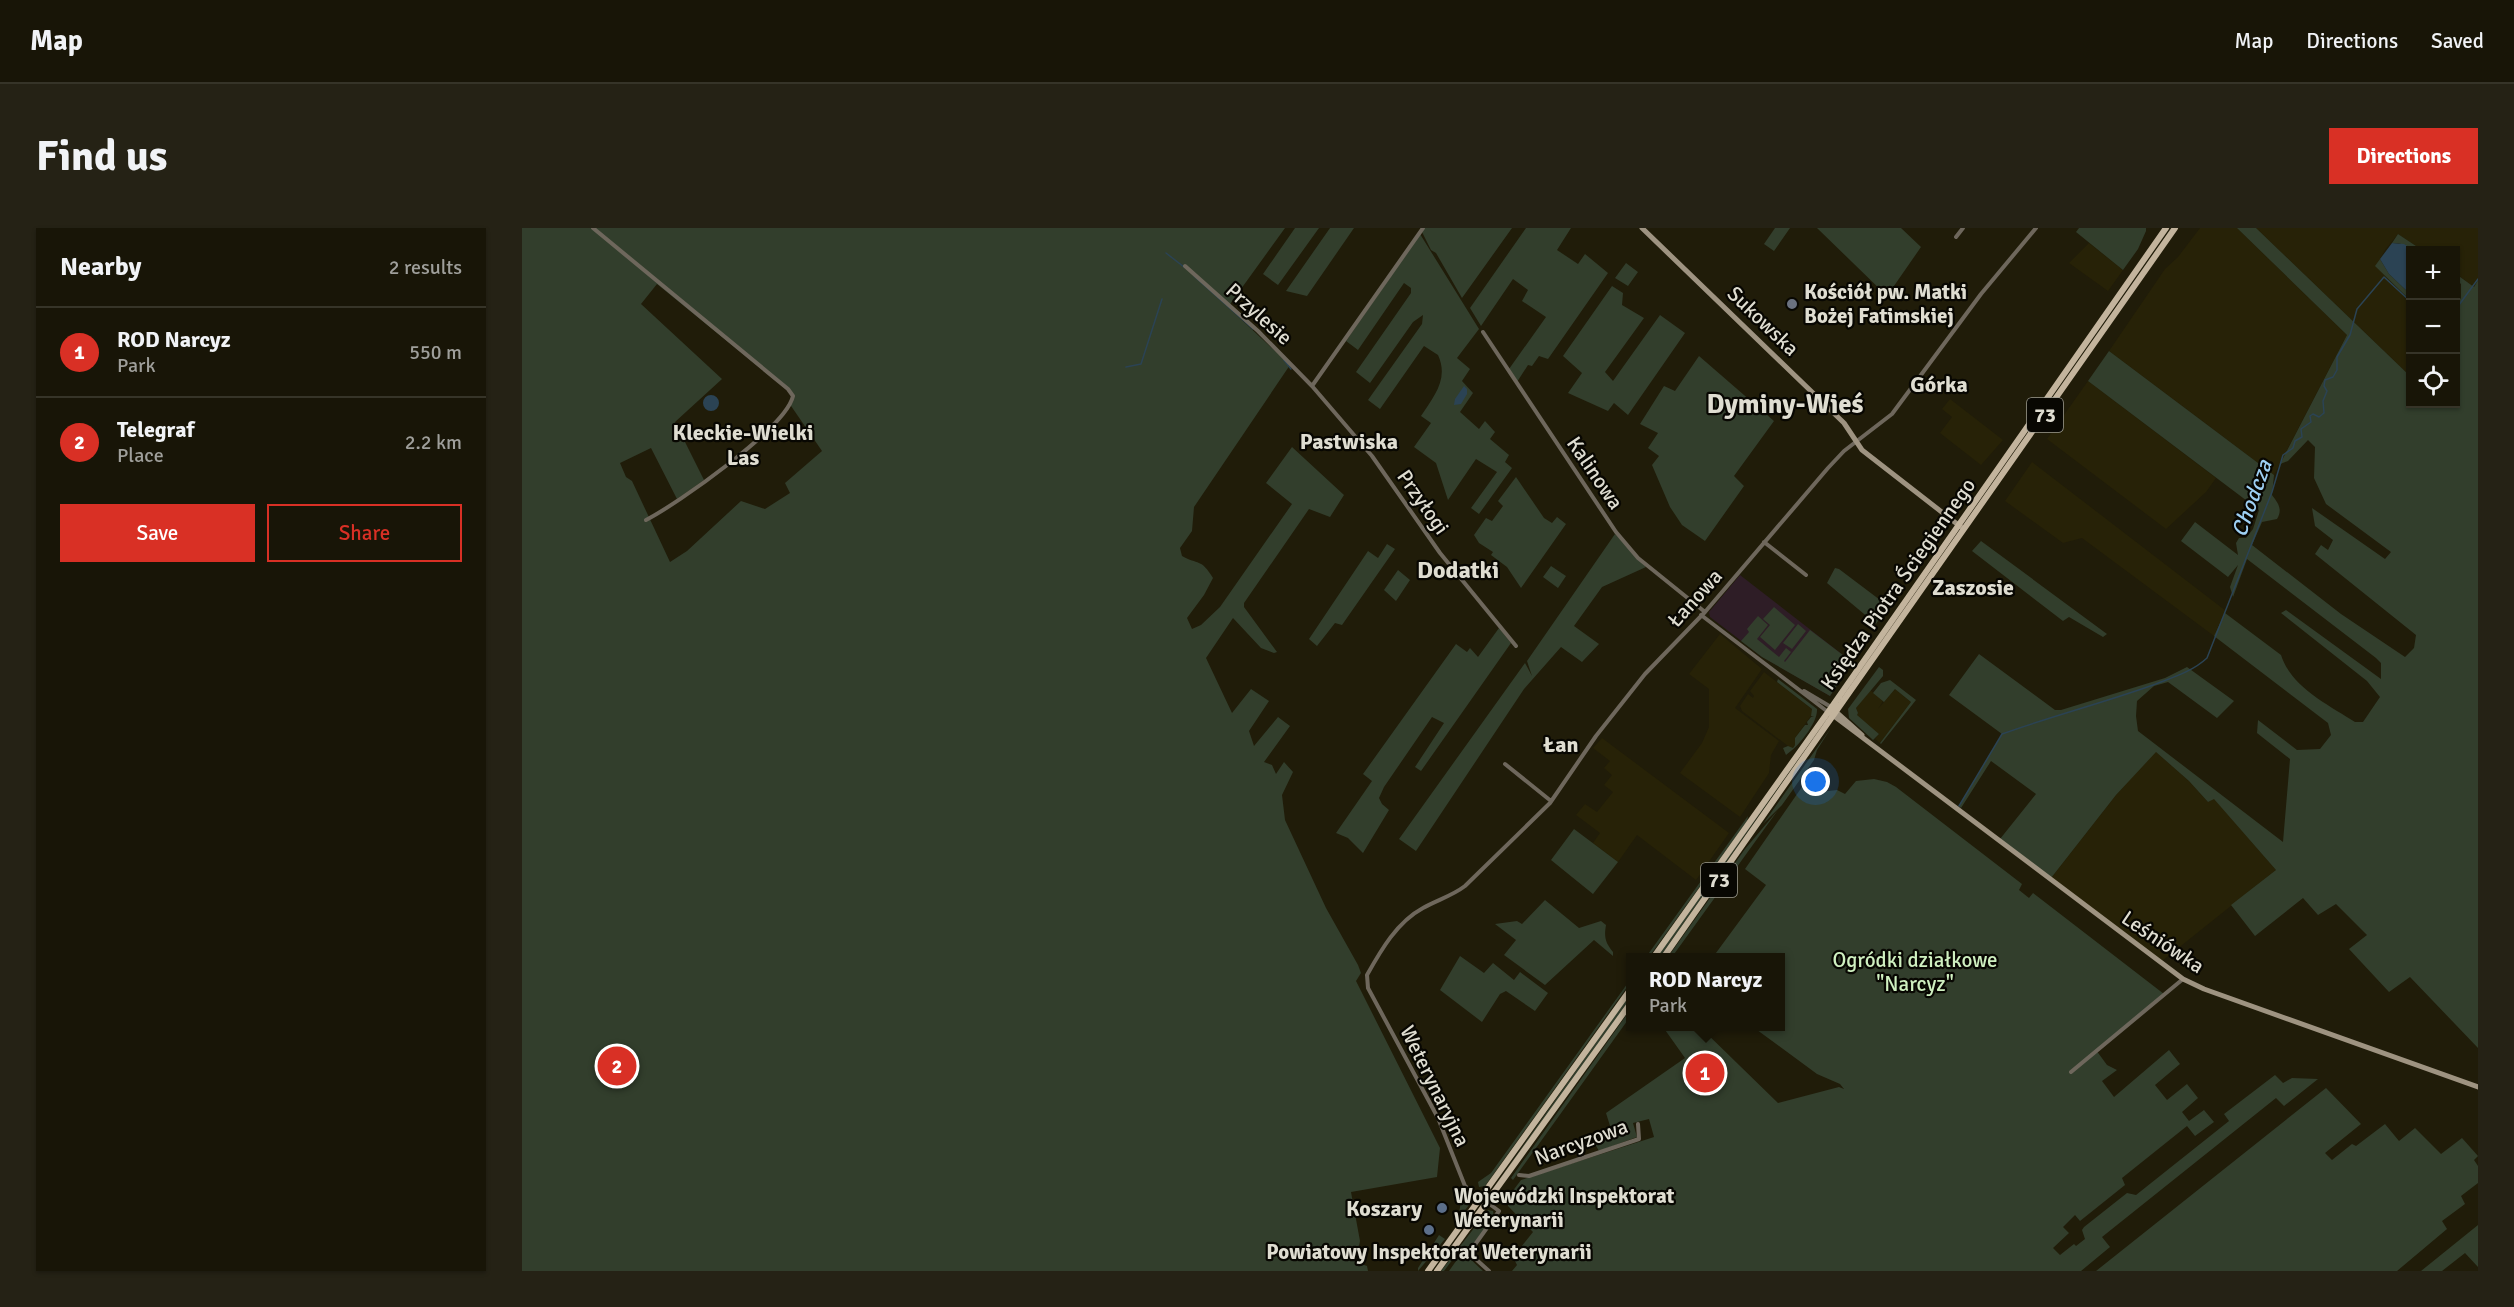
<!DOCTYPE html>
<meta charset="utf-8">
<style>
:root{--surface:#181507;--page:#252215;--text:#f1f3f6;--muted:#9f9f9b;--line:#363428;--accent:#d93025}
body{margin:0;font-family:Signika,sans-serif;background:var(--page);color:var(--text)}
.controls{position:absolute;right:18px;top:18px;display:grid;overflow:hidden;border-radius:0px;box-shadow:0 2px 4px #0004}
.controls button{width:54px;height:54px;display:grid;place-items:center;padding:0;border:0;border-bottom:2px solid var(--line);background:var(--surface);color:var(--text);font:30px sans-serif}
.you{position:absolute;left:1294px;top:554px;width:21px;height:21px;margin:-15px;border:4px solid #fff;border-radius:50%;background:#1a73e8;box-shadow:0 0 0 9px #1a73e833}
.badge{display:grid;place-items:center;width:39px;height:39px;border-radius:50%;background:var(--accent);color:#fff;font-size:20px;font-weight:700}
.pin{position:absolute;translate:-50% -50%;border:3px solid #fff;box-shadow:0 2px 6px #0006}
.popup{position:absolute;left:1104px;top:725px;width:159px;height:78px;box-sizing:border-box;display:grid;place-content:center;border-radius:0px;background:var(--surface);filter:drop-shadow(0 2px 4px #0005);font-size:20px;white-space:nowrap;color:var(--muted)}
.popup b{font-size:22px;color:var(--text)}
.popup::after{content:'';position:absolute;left:50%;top:100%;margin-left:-12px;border:12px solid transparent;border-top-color:var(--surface)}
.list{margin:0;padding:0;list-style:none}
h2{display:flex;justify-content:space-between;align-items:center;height:78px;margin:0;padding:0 24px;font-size:26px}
h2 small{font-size:20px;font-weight:400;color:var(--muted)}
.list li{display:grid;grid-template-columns:39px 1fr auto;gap:18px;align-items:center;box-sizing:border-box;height:90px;padding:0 24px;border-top:2px solid var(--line)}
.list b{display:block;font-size:22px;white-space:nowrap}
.list p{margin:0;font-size:20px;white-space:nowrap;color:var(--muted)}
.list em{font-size:20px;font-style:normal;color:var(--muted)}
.actions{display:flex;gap:12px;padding:18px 24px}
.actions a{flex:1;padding:14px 0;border:2px solid var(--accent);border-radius:0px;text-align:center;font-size:21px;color:var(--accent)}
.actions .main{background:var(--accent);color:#fff}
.icon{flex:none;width:33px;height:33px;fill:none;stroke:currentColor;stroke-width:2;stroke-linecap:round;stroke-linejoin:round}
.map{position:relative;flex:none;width:1956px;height:1043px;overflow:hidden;border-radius:0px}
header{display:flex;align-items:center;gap:36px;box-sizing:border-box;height:84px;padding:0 30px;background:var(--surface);border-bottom:2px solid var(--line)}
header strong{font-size:28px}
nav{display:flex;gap:33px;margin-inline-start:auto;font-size:21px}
.intro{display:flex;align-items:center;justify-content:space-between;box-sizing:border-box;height:144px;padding:0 36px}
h1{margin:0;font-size:42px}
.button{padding:15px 27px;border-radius:0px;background:var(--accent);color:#fff;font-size:21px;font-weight:700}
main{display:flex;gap:36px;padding:0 36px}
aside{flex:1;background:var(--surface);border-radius:0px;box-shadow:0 2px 4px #0004}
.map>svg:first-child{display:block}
</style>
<header>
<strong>Map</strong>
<nav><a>Map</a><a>Directions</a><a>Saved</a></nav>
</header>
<div class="intro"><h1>Find us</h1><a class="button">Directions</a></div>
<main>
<aside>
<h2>Nearby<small>2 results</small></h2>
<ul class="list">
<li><span class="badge">1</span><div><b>ROD Narcyz</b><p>Park</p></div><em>550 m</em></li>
<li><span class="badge">2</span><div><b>Telegraf</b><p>Place</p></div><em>2.2 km</em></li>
</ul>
<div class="actions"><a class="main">Save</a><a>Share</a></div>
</aside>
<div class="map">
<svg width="1956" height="1043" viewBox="0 0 1956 1043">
<rect width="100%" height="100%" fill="#201c09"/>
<path fill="#272207" d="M1678,0h37l110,107 -73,140 -165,-124 56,-82 13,-12z
M1734,0h222v52l-4,7 -18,-13v-24h-34l-24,-16 -13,16 -9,16 34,34v76z
M1567,15l34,27 -15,21 -39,-28z
M1566,153l128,97 -10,14 -40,37 -119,-90z
M1428,171l53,41 -22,25 -41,-32 12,-16 -10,-8z
M1510,234l194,149 -12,25 -132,-98 -19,5 -58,-42z
M1198,406l42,35 -27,39 44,33 -8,14 -2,18 -29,44 -60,-44 22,-30 7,-16v-38l-20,-15z
M1242,444l49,38v3l-18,25v7l-3,4 -50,-38 -2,-5 8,-12 5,4 1,-2 -4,-5z
M1373,461l16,13 -31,41 -5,-4 4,-5 -23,-19 2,-2 -2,-5 14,-18 13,11 -5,8z
M1080,510l127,95 -33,47 -59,-45 -19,27 -25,-19 7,-10 -24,-18 9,-11 12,8 16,-20 -9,-7 8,-10 -8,-7 6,-7 -17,-13z
M1633,523l34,30 19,21 6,-4 62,72 -114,91 -111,-83 65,-83z"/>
<path fill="#2e1d26" d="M1218,347l112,87 -22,34 -69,-40 -51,-39 -1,-5z"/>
<path fill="#323e2c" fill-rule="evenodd" d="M0,0h763l-57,79 62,58 -96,142 -2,24 -12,17 2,8c16,9 19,2 31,22l-9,17 -17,23 5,11 9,-4 19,-18 72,-103 -26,-21 26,-36 52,48 -14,22 -21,-8 -65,94v4l33,45 -3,1 -13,-5 -28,-30 -27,40 26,55 19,-24 18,12 -20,30 5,15 24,-29 12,9 -26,36 8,3 4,9 8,-12 9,10 -11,23 3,25 41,88 32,57 3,8 -5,8 84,167 -3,29 -86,15 9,49 -4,21 11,4 1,5h-846zM135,56l136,111 -4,8 33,48 -37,32 5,10 -25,16 -24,-8 -54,50 -17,11 -38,-81 -6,-4 -6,-14 31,-15 26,51 27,-19 -29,-58 47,-43 -81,-75z
M773,0h24l-41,57 -15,-11z
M808,0h24l-47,68 -21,-5z
M903,0h87l-50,70 -26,-45 -5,-3 -9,-18z
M1004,0h45l-14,22 21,14 7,-10 23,19 -60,86 -9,-3 -7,10 -4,-1 -11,17 -8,-13 37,-52 -24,-16 6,-11 -15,-11 -32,47 -11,-18z
M1253,0h15l-16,23 -10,-7z
M1295,0h84l20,19 -34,49z
M1557,0h67v3l-8,18 -15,21 -47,-38z
M1715,0h19l154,148v28h46v-101l5,-5v-14l-5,-4v-6l18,13 4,-7v768l-68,-71 -21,15 -40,-43 18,-14 -31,-31 -18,11 -15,-17 -48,38 -24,-31 45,-35 -62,-71 -6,3 -19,-21 -33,-29 -40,43 -65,83 -51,-39 36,-45 -45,-33 -30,47 -2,-2 43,-72 -53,-39 30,-41 76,56h6l104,-32 22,-11 47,34 -17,17 -49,-36 -14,4 -17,15 -1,15 2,15 145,111 7,-83 -33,-26 1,-13 39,30 23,-1 11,-14 -3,-12 -114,-87 11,-23 56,42c10,32 48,50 74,67h8l17,-25 -13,-16 -86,-68 5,-3 95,69v-16l-5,-5 -129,-99 -14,38 -3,-10 8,-22 -10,12 -47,-36 14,-19 43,33 -2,-12 3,-5h7l7,-9 6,-19 -171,-129 21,-30 165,124 -2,20c6,8 11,14 5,24l-15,3 -10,23 89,69 64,43 9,-9 2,-13 -101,-81 6,-9 7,5 5,-10 -18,-14 -3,-18 73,51 6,-7 -65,-48 -12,-26 1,-31 -7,-7 -20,21 -8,3 67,-129z
M898,6l59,95 -22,29 13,11 -8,12 11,12 -13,19 19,17 6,-8 10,11 -5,7 19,16 -4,7 7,6 -33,46 -8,-6 26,-36 -21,-13 -28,41 -12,-37 -22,-16 17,-24 -10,-7c13,-20 28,-37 17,-61l-14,-9 -44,63 -12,-9 54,-76 1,-9 -10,7 -43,61 -14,-11 55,-79v-5l-7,-5 -46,67 -12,-9z
M1876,6l24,16c-12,0 -18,-8 -30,-7z
M1858,31l9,15 21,20v6l-35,-34z
M1104,35l12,9 -10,14 -13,-8z
M1090,58l11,7 -1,12 22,13 -39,54 8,9 47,-66 25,18 -57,82 -14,-12 -6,8 -40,-18 14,-20 -19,-17z
M1177,128l75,65 -40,55 10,10 -39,55 -23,-16 -12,-18 -18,-42 7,-9 -11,-8 10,-15 -18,-9 24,-38 11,5z
M994,249l28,41 8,5 5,-6 9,7 -45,64 -14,-21 -16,-12 2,-3 -14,-9 -5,-8 12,-17 6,3 11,-15 -5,-5z
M1093,306l31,33 -44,20 -28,39 25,18 -17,18 -21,-15 -37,42 -108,162 -17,-12 126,-176 7,13 -5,-15z
M1459,313l126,93 -4,3 -34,-20 -6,4 -91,-70z
M865,316l8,5 -53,76 -7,-2 -18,23 -8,-7 59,-88 10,7z
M1029,338l15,10 -8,12 -15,-11z
M1313,340l4,1 49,37 -12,18 -49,-41z
M876,342l12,10 -14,21 -12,-11z
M1252,379l21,18 -20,25 -15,-13 10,-12 -7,-6z
M1236,388l10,9 -11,14 22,18 7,-9 5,4 -7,9 1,1 25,-32 42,32 -22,34 -68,-39 -21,-16 8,-9 -2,-3z
M1276,396l8,7 -14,18 -9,-6z
M977,400l12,15 -90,128 -6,-4 29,-44 -12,-6 -48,70 -5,11 3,6 7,6 -26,43 -15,-15 -12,-5 36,-52 -9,-7 93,-130 11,8 3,-4 8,9z
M1357,439l4,3v6l-27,32 2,5 -1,2 22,19 -6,6 -24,-22 -1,-9z
M1256,451l39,30c1,14 -19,38 -31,46l-3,-7 5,-2 5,2 2,-3v-7l10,-13h3l-1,-3 4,-5h3l-3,-1 1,-7 -35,-27z
M1368,452l26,20 -35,44 -1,-1 31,-41 -16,-13 -11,13 -11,-9 8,-10z
M1302,494l-164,235 -4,1z
M1309,500l-14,22 -3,10 -32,45 -19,19z
M1352,551l13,3 9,5 126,97 -3,6 10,8 4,-5 131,101 -68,56 11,15 10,5 -15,11 12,16 55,-47 11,14 -25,21 12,15 20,-16 11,14 -16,14 7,9 15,-11 10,12 -19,14 -8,-10 -65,52 3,7 -45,36 -5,-6 -12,12 6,6 -16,15 7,7 14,-11 2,2 9,-7 -3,-9 2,-3 43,-34 9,2 93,-74 -5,-7 51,-39 8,8 9,-5 26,1 -34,27 -8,-8 -174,139 8,10 -29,24h-569l5,-6 -4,-8 20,-25 -25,-26 1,-10 12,-16 133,-43 -5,-18 -16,4 4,14 -38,14 -8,-14 20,-8 -5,-16 79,-55 -22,-31h37l78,76 61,-16 5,2 -4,-5 -23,-10 -64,-47 27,-1v-68l-67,-1 53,-72 -21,-16 59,-85 16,8 17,-2 8,4 11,-13z
M1256,582l-106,147h-4l77,-108z
M1226,588l-1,5 -98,136h-3z
M1052,601l44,33 -25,32 -42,-34z
M1023,672l34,28 22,-7 5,4c-2,12 -1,17 7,27v4l-19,-16 -49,45 -41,-30 12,-15 -21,-16 22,-3 5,3z
M938,728l24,17 9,-10 21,17 6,-8 28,21 -13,18 -29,-20 -6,3 -18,28 -42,-32z
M1108,752v3l-145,203 -6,1 -1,-5 13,-9z
M1108,766v6l-139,191z
M1108,782v7l-117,163 -2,-2z
M1804,860l35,36 -36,29 7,7 20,-16 4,2 29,-22 14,17 16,-13 26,26 21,-16 16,18 -4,4 4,6v17l-17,13 4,8 -23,17 5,8 -50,42h-301z
M947,967l2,7 -13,18 3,-19z
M966,982l5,1 1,6 -26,34 -6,-4 -18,24h-3z
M1956,997v42l-13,-14 -23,18h-21z
M917,1007l6,4 -27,32v-3z
M939,1026h4l18,17h-34z"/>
<path fill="#2b4354" d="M1870,15l12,1 10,6h-4v44l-21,-20 -9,-15z
M942,158l3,3v5l-6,10 -7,1 1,-6z
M181 175a8 8 0 1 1 16 0a8 8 0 1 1-16 0Z"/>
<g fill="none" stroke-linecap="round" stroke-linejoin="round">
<path stroke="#2b4354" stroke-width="1.5" d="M644,25l18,14
M672,48l59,53
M1934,81l22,-30
M762,132l7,9
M604,139l15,-3 21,-65
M1437,578l43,-72c50,-18 101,-31 151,-49 18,-7 39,-13 54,-27l65,-166 11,-37 10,-7 2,-7 7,-4 -1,-8 10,-7 -1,-6 3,-2 6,3 5,-4 -1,-12 4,-10 -3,-5 1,-6 8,-3 4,-7v-13l13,-22 7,-26 27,-32 26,24"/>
<path stroke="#6e675c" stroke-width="4" d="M71,0l195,161 5,7c-7,32 -116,108 -147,124
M901,0l-111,158 60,70 68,97 76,93
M1434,9l7,-9
M663,38l73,65 54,55
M961,104l133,200 22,26 67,54
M1242,314l42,33
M1179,387l127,97
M1282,463l27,16
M983,536l46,37
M1549,844l112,-93
M997,947l10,1 110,-37 -1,-15
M967,1043l-20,-18 30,-42 -34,-25 -27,-68 -70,-130 -1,-13c14,-25 30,-53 56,-67 14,-8 29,-12 42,-22l85,-83 46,-67 49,-62 60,-62 123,-144 16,-17 48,-37 89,-120 55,-66"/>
<path stroke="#9e9381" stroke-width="5" d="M1120,0l202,195 18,27 99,77
M1311,481l29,26
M1308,485l353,266 21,10 274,98"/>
<path stroke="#c3b49d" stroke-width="6" d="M1131,730l178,-250 335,-480
M1141,730l512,-730
M906,1043l202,-281
M915,1043l193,-267"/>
</g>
<circle fill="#6b7280" stroke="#080702" stroke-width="2" cx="1270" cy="76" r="6"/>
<g fill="#5c6f8a" stroke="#080702" stroke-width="2">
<circle cx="920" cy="980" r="6"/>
<circle cx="907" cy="1002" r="6"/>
</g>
<g text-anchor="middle" stroke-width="4.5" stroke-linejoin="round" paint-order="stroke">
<g fill="#080702" stroke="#9e9d93" stroke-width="1.5">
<rect x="1505" y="170" width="36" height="34" rx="4.5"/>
<rect x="1179" y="635" width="36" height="34" rx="4.5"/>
</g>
<g font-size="20" font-weight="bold" fill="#dfddd1">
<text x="1523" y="194">73</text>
<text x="1197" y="659">73</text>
</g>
<g font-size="21" font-weight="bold" fill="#dfddd1" stroke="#080702" text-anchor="start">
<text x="1282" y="71">Kościół pw. Matki<tspan x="1282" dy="24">Bożej Fatimskiej</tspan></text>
<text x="932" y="975">Wojewódzki Inspektorat<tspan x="932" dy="24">Weterynarii</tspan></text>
<text x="907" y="1031" text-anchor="middle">Powiatowy Inspektorat Weterynarii</text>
</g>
<g font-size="21" fill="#dfddd1" stroke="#080702">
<text transform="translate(737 86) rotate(42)" y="7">Przylesie</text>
<text transform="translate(1241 93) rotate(44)" y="7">Sukowska</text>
<text transform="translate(1073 245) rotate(56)" y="7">Kalinowa</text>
<text transform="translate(901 274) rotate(55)" y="7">Przyłogi</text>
<text transform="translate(1376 356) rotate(-55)" y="7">Księdza Piotra Ściegiennego</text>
<text transform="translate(1173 370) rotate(-48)" y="7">Łanowa</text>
<text transform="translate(1641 714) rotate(34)" y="7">Leśniówka</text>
<text transform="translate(913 858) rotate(64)" y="7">Weterynaryjna</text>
<text transform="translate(1059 914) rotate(-20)" y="7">Narcyzowa</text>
</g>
<g font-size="21" fill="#cff0c0" stroke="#080702">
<text x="1393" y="739">Ogródki działkowe<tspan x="1393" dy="24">"Narcyz"</tspan></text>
</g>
<g font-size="22" font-weight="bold" fill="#dfddd1" stroke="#080702">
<text x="1417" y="164">Górka</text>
<text x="221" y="212">Kleckie-Wielki<tspan x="221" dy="25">Las</tspan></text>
<text x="827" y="221">Pastwiska</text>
<text x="1451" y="367">Zaszosie</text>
<text x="1039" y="524">Łan</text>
<text x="862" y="988">Koszary</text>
</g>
<g font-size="22" font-style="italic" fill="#9ed0f4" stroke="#080702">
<text transform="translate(1729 270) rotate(-70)" y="8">Chodcza</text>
</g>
<g font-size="24" font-weight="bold" fill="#dfddd1" stroke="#080702">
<text x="936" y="350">Dodatki</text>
</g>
<g font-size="27" font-weight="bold" fill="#dfddd1" stroke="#080702">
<text x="1263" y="185">Dyminy-Wieś</text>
</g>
</g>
</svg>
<div class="controls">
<button>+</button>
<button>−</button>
<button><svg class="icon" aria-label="locate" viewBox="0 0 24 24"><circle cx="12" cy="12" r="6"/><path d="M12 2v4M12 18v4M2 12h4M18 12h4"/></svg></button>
</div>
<div class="you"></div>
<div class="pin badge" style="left:1183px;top:845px">1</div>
<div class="popup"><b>ROD Narcyz</b>Park</div>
<div class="pin badge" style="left:95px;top:838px">2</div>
</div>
</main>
